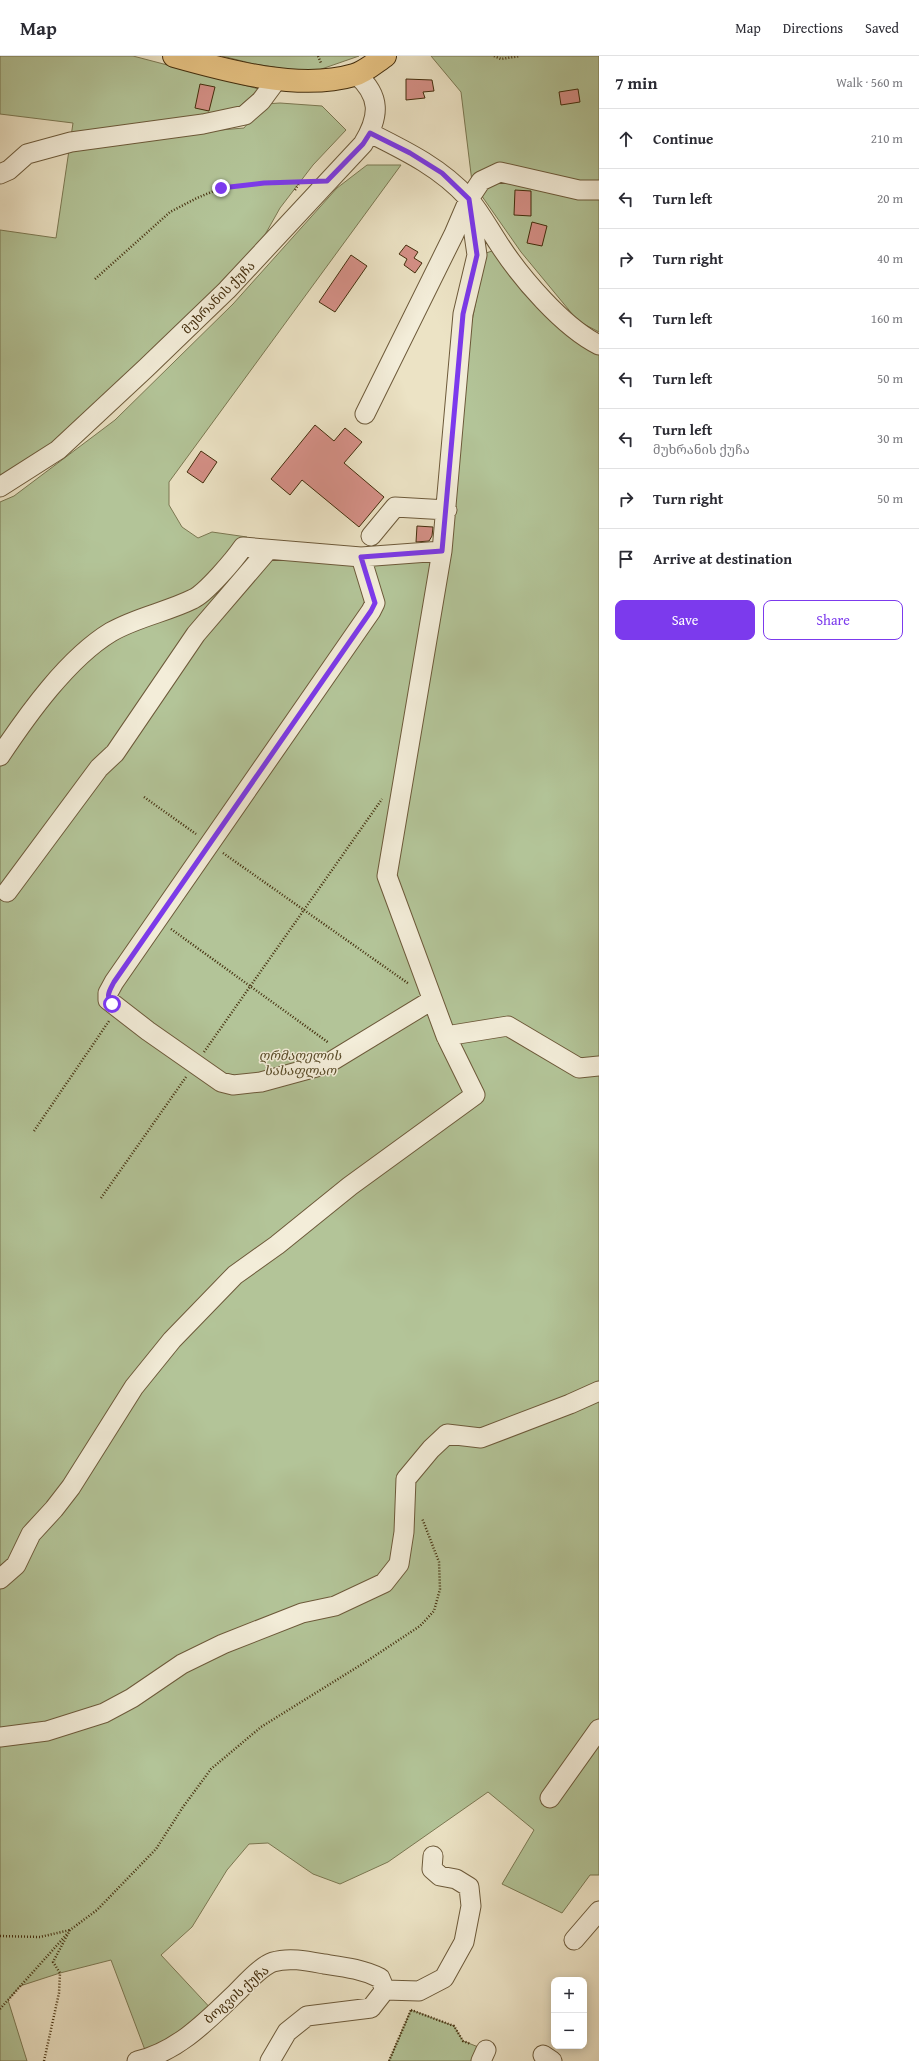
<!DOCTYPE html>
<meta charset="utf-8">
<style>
:root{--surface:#fff;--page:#f7f7f7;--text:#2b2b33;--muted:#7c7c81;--line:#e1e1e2;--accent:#7c3aed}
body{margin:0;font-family:"Gentium Book Plus","Noto Serif Georgian",serif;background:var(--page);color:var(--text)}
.controls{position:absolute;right:12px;bottom:12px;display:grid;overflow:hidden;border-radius:8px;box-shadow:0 2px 10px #0003}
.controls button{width:36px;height:36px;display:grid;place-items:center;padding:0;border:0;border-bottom:1px solid var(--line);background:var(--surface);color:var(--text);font:20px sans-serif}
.stop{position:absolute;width:12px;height:12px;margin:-9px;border:3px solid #7c3aed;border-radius:50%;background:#fff}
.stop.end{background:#7c3aed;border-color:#fff;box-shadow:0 1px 4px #0008}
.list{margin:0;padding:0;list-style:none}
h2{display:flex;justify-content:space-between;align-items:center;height:52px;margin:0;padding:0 16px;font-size:17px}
h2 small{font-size:13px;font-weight:400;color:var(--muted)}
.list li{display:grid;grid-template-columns:26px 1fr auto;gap:12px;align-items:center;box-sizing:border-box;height:60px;padding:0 16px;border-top:1px solid var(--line)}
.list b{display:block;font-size:15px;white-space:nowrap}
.list p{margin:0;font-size:13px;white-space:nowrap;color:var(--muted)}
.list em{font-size:13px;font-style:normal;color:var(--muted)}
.actions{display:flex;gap:8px;padding:12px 16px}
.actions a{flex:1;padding:9px 0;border:1px solid var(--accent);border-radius:8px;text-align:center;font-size:14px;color:var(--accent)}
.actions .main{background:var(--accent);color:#fff}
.icon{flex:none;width:22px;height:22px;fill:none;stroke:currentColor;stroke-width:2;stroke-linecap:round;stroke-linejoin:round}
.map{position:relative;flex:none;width:599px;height:2005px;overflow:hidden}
header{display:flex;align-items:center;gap:24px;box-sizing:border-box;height:56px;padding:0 20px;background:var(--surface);border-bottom:1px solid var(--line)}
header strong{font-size:19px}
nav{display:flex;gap:22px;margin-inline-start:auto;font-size:14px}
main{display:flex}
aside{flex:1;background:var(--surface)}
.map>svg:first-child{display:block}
</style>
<header>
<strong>Map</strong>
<nav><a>Map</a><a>Directions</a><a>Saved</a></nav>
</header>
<main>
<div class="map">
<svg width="599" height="2005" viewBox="0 0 599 2005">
<rect width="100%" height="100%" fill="#ece3c5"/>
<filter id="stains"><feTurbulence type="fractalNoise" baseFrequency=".005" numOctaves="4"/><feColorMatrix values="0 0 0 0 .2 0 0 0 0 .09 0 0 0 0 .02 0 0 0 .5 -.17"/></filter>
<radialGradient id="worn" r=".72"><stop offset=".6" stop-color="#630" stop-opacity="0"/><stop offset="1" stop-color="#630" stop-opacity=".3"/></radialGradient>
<path fill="#b3c498" stroke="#7b7852" d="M0,0h133l126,33 -28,25 -34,18 47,-4 20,-24 16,-1 42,3 24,24 -33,35 -33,43 -18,32 -141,144 -83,70 -38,22v-246l56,8 17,-115 -73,-9z
M222,0h137l-49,17 -56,-9z
M431,0h168v276l-21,-11 -57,-69 -49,-70 -11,-90z
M367,109h34l-232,317v23l13,22 16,11 14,-6 35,5v12l120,11 81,3 23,-237 12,-60v-12l12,-4 104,101v1524h-9l-28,38 -60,-29 32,-54 -46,-38 -100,70 -48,22 -27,-10 -45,-31 -19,1 -22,26 -35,57 -31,28 54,58 -67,45 -37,-98 -51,13 -40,13 -12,14 19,61h-27v-1559l14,-6 101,-76 118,-116 104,-116z
M411,1954l43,16 9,15 23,9 -5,11h-92z"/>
<path fill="#d59087" stroke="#432d0c" d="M406,23l26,1 2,11 -11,1 2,6 -19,2z
M200,28l15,3 -6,24 -14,-3z
M578,33l2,13 -19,3 -2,-13z
M515,134l16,1v25l-17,-1z
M532,166l15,4 -5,20 -15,-3z
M406,189l12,7 -4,6 8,5 -7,10 -11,-8 3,-6 -8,-5z
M351,199l16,11 -32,46 -16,-10z
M315,369l19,16 11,-13 17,14 -18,21 40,34 -25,30 -57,-47 -12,15 -19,-16z
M201,395l16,11 -14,21 -16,-11z
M417,470l16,1 -1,9 -3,5 -13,1z"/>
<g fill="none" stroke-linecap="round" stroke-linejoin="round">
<g stroke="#6d5a3a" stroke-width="21">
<path id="minor" d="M370,77c36,18 71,35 98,65 12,14 21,31 31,46 22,34 64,83 100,101
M0,118l9,-4 18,-16 44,-12 132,-18 42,-9 16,-14 17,-23
M365,358l89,-180 15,-35 12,-18 19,-9 79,18h20
M0,431l58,-37 88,-82 81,-78 136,-146c17,-28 18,-48 -7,-70
M371,480l24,-29 52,3
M361,501l14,46 -4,8 -257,371 -6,11v7l40,31 73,51 12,3 28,-3 66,-18 105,-64
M0,700c28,-42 68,-98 111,-124 26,-15 56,-20 82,-33 13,-6 41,-39 50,-52l118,10 81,-6
M7,836l92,-124 16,-15 81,-119 72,-84
M446,980l62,-10 71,42 20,-2
M0,1523l16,-14 15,-31 23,-25 17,-22 63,-100 38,-47 63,-65 42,-30 73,-59 125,-91 -29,-59 -59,-160 55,-325 21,-237 14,-59 -8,-56
M0,1681l47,-6 57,-18 28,-15 50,-34 41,-20 79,-31 33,-7 49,-23 15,-19 5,-32 2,-53 25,-30 16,-15 34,4 89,-34 29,-13
M550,1742l49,-69
M574,1884l25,-29
M385,1934l34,1 25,-13 20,-36 7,-36 -2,-19 -13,-8 -16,-3 -8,-7 1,-13
M543,1999l9,6
M137,2005c40,-9 70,-40 99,-68 9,-9 25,-27 37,-31 16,-5 35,-1 51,2 20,3 38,5 56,14l5,12
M270,2005l17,-29 20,-16 64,-8 14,-18
M481,2005l5,-11"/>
</g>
<g stroke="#432d0c" stroke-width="24">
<path id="major" d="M174,0c53,15 126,35 180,19 11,-3 22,-13 31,-19"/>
</g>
<path stroke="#432d0c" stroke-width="2.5" stroke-dasharray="1 2" stroke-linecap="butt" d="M318,0l3,7
M494,0l7,3 19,-3
M295,134l5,-8
M95,223l75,-67 27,-14 24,-10 43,-5 37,-1
M144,741l52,37
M223,797l186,131
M171,873l158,114
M204,996l178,-253
M34,1075l75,-110
M101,1142l85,-121
M0,1880l40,1 30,-7
M0,1953l67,-75
M411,1954l43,16 9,15 8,3
M44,2005l15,-68 1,-20 -7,-11 17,-32 27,-20 59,-61 27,-42 28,-38 50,-42 106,-66 53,-35 14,-15 6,-22 -1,-27 -17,-44
M389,2005l22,-51"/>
<use href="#minor" stroke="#f3edd9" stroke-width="19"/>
<use href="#major" stroke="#e6c282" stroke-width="22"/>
</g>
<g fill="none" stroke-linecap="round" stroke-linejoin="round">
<path stroke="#7c3aed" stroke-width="5" d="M112,948c-7,-8 -2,-14 2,-22l257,-371 4,-8 -14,-46 81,-6 21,-237 14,-59 -8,-56 -27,-26 -32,-20 -40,-20 -7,11 -36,37 -63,2 -43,5"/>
</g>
<g text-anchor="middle" stroke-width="3" stroke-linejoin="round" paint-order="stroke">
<g font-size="13" fill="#432d0c" stroke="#f3edd9">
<text transform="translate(218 241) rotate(-45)" y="5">მუხრანის ქუჩა</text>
<text transform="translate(236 1938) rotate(-41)" y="5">ბოგვის ქუჩა</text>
</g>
<g font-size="13" font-style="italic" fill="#594b28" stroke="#f3edd9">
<text x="300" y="1004">ღრმაღელის<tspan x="300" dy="15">სასაფლაო</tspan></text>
</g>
</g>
<rect width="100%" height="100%" filter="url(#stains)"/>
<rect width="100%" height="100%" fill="url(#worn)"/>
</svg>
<div class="controls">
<button>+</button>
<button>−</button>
</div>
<div class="stop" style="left:112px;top:948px"></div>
<div class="stop end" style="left:221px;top:132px"></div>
</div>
<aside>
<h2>7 min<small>Walk · 560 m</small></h2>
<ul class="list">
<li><svg class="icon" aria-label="ahead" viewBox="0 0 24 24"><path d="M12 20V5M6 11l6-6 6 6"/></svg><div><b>Continue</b></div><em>210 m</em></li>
<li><svg class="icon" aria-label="left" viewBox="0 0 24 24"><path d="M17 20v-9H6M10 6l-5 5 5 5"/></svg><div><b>Turn left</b></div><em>20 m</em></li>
<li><svg class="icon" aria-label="right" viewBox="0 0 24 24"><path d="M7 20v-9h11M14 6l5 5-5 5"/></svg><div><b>Turn right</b></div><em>40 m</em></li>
<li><svg class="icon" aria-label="left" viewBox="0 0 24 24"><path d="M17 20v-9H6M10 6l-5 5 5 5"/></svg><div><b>Turn left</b></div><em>160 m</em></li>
<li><svg class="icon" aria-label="left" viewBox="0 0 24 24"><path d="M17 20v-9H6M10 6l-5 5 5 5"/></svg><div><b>Turn left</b></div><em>50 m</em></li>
<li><svg class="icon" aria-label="left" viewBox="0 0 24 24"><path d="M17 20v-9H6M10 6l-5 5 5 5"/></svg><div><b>Turn left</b><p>მუხრანის ქუჩა</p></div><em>30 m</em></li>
<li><svg class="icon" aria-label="right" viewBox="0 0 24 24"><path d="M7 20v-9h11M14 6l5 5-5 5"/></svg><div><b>Turn right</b></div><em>50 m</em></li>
<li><svg class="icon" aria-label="arrive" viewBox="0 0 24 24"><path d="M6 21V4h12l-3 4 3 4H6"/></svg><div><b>Arrive at destination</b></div></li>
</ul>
<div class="actions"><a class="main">Save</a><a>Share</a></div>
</aside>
</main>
